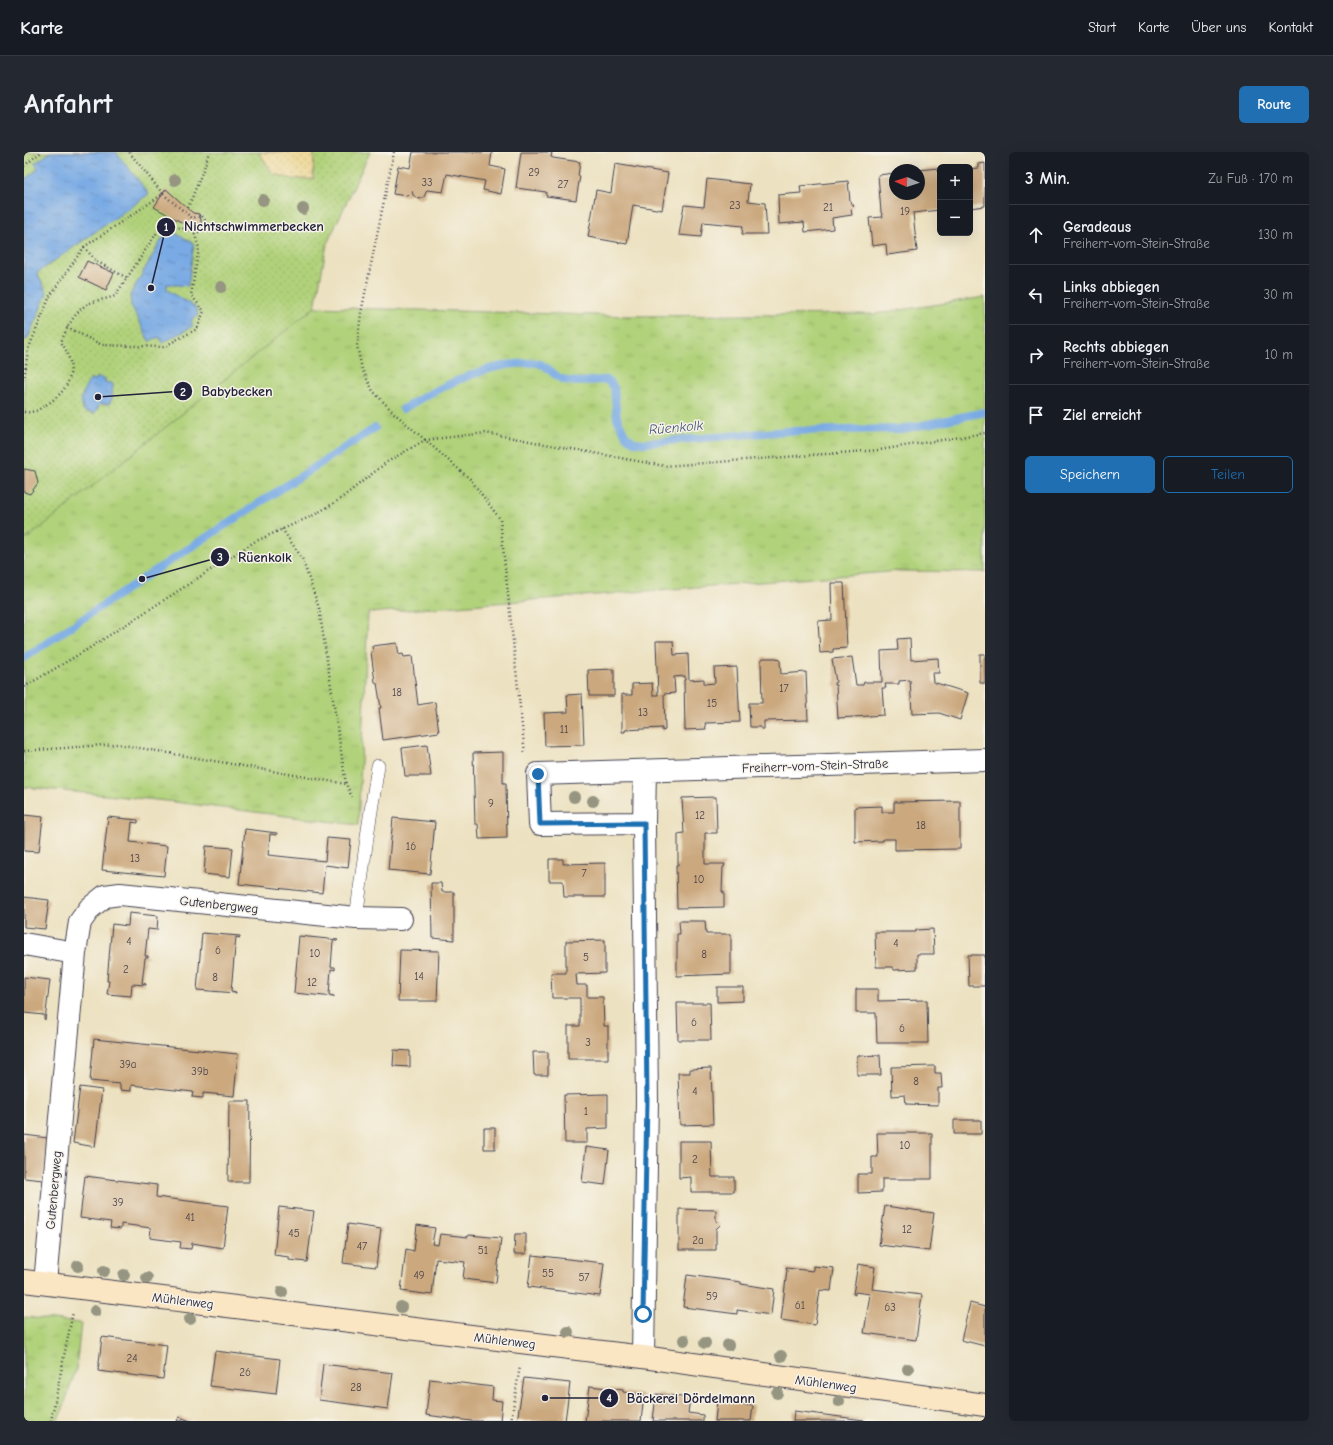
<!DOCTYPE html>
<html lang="de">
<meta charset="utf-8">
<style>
:root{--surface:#171b24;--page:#242831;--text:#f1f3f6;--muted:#9ea1a6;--line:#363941;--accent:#1f6fb2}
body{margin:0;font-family:"Comic Neue",sans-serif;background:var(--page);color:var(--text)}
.controls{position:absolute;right:12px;top:12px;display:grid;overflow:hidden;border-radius:6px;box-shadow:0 4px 16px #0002}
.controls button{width:36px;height:36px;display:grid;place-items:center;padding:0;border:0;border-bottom:1px solid var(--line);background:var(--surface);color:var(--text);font:20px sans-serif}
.compass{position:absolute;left:865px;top:12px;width:36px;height:36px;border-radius:50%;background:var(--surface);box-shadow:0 4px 16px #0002;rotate:273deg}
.stop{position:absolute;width:12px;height:12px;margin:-9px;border:3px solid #1f6fb2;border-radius:50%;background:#fff}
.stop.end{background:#1f6fb2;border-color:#fff;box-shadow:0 1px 4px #0008}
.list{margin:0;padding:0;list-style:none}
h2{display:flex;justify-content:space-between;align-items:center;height:52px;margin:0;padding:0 16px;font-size:17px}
h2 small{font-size:13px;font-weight:400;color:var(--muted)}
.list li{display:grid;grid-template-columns:26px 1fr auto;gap:12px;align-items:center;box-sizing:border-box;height:60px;padding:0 16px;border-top:1px solid var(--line)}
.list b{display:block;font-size:15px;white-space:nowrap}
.list p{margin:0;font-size:13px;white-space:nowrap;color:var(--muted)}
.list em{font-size:13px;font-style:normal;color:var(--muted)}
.actions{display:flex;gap:8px;padding:12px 16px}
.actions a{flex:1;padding:9px 0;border:1px solid var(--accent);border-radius:6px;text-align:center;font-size:14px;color:var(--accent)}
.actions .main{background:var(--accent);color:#fff}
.icon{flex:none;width:22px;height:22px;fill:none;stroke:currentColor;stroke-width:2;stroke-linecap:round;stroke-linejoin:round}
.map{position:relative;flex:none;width:961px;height:1269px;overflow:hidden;border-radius:6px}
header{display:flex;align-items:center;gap:24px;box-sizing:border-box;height:56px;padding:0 20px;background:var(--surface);border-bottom:1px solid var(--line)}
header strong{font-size:19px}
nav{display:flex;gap:22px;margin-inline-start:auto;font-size:14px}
.intro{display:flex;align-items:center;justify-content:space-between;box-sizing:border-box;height:96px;padding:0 24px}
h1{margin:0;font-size:28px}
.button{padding:10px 18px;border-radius:6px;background:var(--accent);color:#fff;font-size:14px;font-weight:700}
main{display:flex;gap:24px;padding:0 24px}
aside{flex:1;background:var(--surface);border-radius:6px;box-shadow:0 4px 16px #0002}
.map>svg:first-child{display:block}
</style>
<header>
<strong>Karte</strong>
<nav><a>Start</a><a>Karte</a><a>Über uns</a><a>Kontakt</a></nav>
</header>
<div class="intro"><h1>Anfahrt</h1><a class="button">Route</a></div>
<main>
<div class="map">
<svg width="961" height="1269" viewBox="0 0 961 1269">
<defs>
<pattern id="grass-dots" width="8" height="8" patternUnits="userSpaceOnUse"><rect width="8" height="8" fill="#b1d27a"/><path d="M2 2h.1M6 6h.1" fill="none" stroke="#98b46a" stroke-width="1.8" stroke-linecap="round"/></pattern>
<pattern id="sand-dots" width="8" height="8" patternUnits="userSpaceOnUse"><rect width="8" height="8" fill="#eeda9e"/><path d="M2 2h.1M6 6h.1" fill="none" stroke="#ccbb89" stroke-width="1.8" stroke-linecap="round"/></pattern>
<pattern id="park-tufts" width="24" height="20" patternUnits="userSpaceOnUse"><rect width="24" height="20" fill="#b1d27a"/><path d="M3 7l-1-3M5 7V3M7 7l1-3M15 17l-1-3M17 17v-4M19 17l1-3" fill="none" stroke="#98b46a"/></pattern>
<pattern id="water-ripples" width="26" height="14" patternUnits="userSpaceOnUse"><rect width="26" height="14" fill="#79aae4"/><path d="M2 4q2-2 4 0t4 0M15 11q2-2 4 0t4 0" fill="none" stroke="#638aba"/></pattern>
</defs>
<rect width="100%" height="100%" fill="#f7f3e8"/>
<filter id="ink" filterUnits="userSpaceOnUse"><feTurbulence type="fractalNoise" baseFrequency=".025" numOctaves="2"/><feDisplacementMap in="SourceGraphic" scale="8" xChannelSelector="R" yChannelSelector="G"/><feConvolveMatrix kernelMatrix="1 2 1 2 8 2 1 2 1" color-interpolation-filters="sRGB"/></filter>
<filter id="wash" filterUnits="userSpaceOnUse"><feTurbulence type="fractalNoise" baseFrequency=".012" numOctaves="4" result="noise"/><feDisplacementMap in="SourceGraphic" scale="16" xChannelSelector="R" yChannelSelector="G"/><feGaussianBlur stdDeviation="0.9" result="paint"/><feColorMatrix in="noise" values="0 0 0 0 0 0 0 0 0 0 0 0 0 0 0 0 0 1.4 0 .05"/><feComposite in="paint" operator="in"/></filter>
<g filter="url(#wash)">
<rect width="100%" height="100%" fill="#ece1c0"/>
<path fill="url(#grass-dots)" stroke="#6a7a5a" d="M0,0h346l-43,92 -12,63 -15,31 -276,222z"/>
<path fill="url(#sand-dots)" stroke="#887e6c" d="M235,0h55l-1,27h-21l-19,-5z"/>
<path fill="url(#park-tufts)" stroke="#6a7a5a" d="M961,145v275l-85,-1 -532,42 -10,212 -191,-24 -143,-14v-246l291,-234 313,9 246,-2z
M0,1165l57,6 -5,46 -14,42 -5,10h-33z"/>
<path fill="url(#water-ripples)" stroke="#4e6690" d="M27,0h65l33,42 -112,79 10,20 -20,47 -3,-1v-159l14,-11 -3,-6z
M142,80l14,3 14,9 -6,42 -21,-2v6l29,18 2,7 -7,5 2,6 -31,17 -3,-6 -10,4 -18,-36 -1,-10z
M73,225l8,2v3l8,2 -1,15 -3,5h-9l-6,10 -10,-3c-6,-11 0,-23 7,-32l5,1z"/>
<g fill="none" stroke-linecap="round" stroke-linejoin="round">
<path stroke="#79aae4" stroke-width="8" d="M379,257c36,-22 81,-45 125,-46 3,0 9,-1 12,1 7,2 13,10 20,14 16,8 32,1 48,2l6,8 3,30 9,18 8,6 10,1 144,-12 115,-2 82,-17
M0,506l118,-79 233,-151"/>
</g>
<g id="blocks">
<path fill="#cba87e" d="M389,0h79l-2,14 15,3 -4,25 -18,-4 2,-9 -38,-7 -4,18 -16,-2 -3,7 -4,2 -3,-1 -4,-3 -1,-4 -5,5 -14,-2 5,-28 12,2z
M497,0h31l-1,5 2,1 27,4 -2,14h2l-4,24 -30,-4v-4l-30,-4z
M961,11v43l-15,2v-39l9,-1v-4z
M591,12l53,9 -6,37 -29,-5 -6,39 -39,-7 8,-47 15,3z
M914,16l2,17v25l-27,3 4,38 -30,4 -1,-11 -14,2 -3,-28 14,-1 -2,-5 -3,-37 17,-2v21h24v-24z
M683,27l43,5 -2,17 17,2 2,31h-25l1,-8 -40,-4 -2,15 -22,-2 5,-30 20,2z
M824,29l2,20 4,5 -3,3 1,6 -20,3 1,11 -28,3 -1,-10 -25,2 -1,-29 23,-2 -1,-7z
M142,37l27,24 6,1 2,6v5l-4,4 -7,-2 -36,-20z
M63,109l27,12 -8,17 -27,-13z
M0,317l11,2 3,12 -8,11 -6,-2z
M807,431h13l3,65 -14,1v3l-13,1 -2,-32 14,-1z
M886,486l1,22 27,-2 1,15h-7l1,9 35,11 -8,27 -21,-7 -27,1 -2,-34 -11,1v3h-14l1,4h-4l2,27 -46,3 -2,-33h-2v-2l2,-1 -4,-23 20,-2 4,28h7l1,-3h18l-1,-31 17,-1 -1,-11z
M632,489h17l1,14 14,-1 1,26 15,-1v5l11,-1 -1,-15 23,-1 3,55 -35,1 1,6 -21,1 -1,-50h1v-4l-11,1 1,16 -11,1 1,36 -3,1v-3l-37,2v2h-3v-38h2v1h8v-11l20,-1 1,12h5z
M373,491l2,12 4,-1 1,3 8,-1 6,49 17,-3 4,30 -56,8 -4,-32h2l-4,-25 -2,-1 -4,-30 2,-1 -1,-5z
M956,502h5v29h-5z
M739,506h14l3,3 1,13 25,-2 2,48 -44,1v8h-3v-2h-11l-1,-24h13l-1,-42z
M590,517v27h-25l-1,-26z
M558,542l2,51 -39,1 -1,-33 24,-1 -1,-17z
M403,593l4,31h-26l-3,-28z
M479,600v31h3l1,55 -28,1 -1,-15h-3l-2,-71z
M692,645l1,36h-12v31h20l-1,3h-1l-1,25h2v15l-47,1 -1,-43h2v-31l6,-1 -2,-35z
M936,649v48l-65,1v-11h-12v2l-28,1v-35l27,-1v6h12v-10z
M0,663l19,2 -4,35 -15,-1z
M84,665l30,3v3l-6,-1 -2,20 37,4 -3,30 -62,-6z
M369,666l42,4 -5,52 -42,-4z
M221,677l32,4v2l-7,-1 -2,21 57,6 2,-23 24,2 -3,28 -23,-3 -3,28 -83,-9z
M182,694l27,2 -3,29 -26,-3z
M525,707h14v5l42,-1v34h-41l-1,-16h-14z
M407,731h10l1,9h12v48l-22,-2z
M0,745l25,3 -4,29 -21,-2z
M105,761l29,3 -1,14 -9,-1 -3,27h3v2h-3l-3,25 4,1v1l-14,-1 -1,12 -24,-2 2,-13h-2l5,-57 16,2z
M655,769h26l1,13h25v40l-54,2v-42h3z
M909,777l1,25h-17v15l-23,1 -2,-3h-16l-1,-35h41v-2z
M178,781l38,3v2l-4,-1 -5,54 5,1v1l-39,-3z
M275,784l39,4 -1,1h-4l-2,26h4v3l-4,-1 -2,26 5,1v1l-40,-4z
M581,788v33l-29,1 1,11h10v12h16l1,29h4v33h-40v-33h12v-28h-28l-1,-25h15v-32z
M376,798l39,1 -2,50h-39z
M944,803h17v31h-16z
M0,825l26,3 -5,40 -1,-1v-4l-20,-2z
M693,835h26v14l-26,1z
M832,837h22v12l49,-1 1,43h-51l-1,-30h-20z
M653,851h33l1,37h-33z
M70,887l144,15 -4,42 -31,-3v5l-11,-1 1,-5 -62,-7v6l-11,-1v-6l-30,-3z
M370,898l16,1v16l-17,-1z
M509,900h15v23h-14z
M856,903l1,20h-24v-19z
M911,914v7h6l1,15h-4v17l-32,-1 -1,-9 -13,1 -1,-29z
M687,916l2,56 -33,1 -2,-52h12v-4z
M56,935l22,3 -7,57 -22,-4z
M584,942v34l-21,1v14h-22l-1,-48z
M205,949h21l-1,81h-21z
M930,968h27v14h-27z
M460,976h11v21h-11z
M853,981h55v46h-50v13l-24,1v-19h14v-17h6z
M0,983l24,3 -5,42 -19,-2z
M655,989h32l1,36h22v15h-43v-15l-12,1z
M562,995l23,3 -4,35 -23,-3z
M61,1024l72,9 -1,12 72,9 -5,42 -31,-5 -1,6 -11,-1 1,-6 -31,-4 1,-10 -30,-4v5l-11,-1 1,-6 -31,-4z
M861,1054l49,7 -5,38 -50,-6z
M255,1055l35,4 -7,51 -18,-2v-3l-15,-2z
M655,1057l37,1v11l4,4 -4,4v21h-37z
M324,1072l33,5 -5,38 -33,-4z
M393,1073l18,3 -3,16 6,1 2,-11 28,3 1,-2 32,3 -5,45 -33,-4 2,-17 -29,-3 -4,36 -31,-4 5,-42 8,2z
M491,1082h11v20h-12z
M508,1103l72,8 -4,33 -72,-9z
M834,1112l17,3 -3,22 50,6 -6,45 -52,-7 6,-39 -15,-2v3l-2,-1z
M789,1114l21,2 -3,23 -11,-1 -5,35 -34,-5 6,-50 -1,-1v-1l27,3z
M663,1123l54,7v2l33,5 -3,26 -34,-5v4l-54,-7z
M946,1151l15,4v39l-24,-6z
M78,1185l65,8 -4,34 -65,-8z
M191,1199l65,8 -4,35 -66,-8z
M299,1212l70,9 -5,36 -69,-9z
M500,1226l46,5 -5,38h-48z
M406,1227l63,8 -1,13 10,1 -2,20h-29l-45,-6z
M566,1234l33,4v2l21,3 -3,26h-56z
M632,1242l34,4 -2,15 15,2v6h-50z
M693,1249l36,5 -2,15h-36z
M770,1259l70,9v1h-71z
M155,1265l12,4h-14z"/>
</g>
</g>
<g filter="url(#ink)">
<use href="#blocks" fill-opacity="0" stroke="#403f4f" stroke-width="1"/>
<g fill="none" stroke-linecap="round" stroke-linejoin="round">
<g stroke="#403f4f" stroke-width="14">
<path id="service" d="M332,766l12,-88 10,-64"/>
</g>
<g stroke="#403f4f" stroke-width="24">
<path id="minor" d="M621,619l-1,52 -104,1 -2,-50 447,-14
M0,792l51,9
M21,1131l30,-330 5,-31 10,-14 15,-12 15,-2 236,24 45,1
M619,1205l4,-257 -3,-277"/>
</g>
<g stroke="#403f4f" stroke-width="24">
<path id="secondary" d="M0,1129l619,76 342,48"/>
</g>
<path stroke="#403f4f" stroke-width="2.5" stroke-dasharray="1 3" stroke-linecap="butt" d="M370,0l-33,161 -4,33 5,23 11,22 21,22 76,66 30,40 25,235
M0,14l17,-14
M139,42l29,24 10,-2c6,6 5,14 -3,16l-31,-7
M164,56l17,-43 4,-13
M60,95l12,14 31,17
M43,175l35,18 61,2 34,-18 7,-18 -13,-16 8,-47 -5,-16
M0,228l4,-30 22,-54 34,-49 79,-53 -34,-42
M0,260c12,1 15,-3 25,-9 24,-16 28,-38 12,-61 6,-14 13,-30 27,-38 8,-4 19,-5 27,-8l41,-62 19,-15
M258,377l20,29 17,50 27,176 6,13
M0,535l64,-38 166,-107 60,-27 25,-15 48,-38 38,-22 61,-7 178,33 215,-16 106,-17
M0,599l93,-7 229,40
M27,1269l22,-109
M487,1269l9,-55"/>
<use href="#service" stroke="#fff" stroke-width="13"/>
<use href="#minor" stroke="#fff" stroke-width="22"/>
<use href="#secondary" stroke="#fbe6c4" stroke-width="22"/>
</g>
<g fill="#959581">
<circle cx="151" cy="28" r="6"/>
<circle cx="239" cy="48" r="6"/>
<circle cx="279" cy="57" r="6"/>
<circle cx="197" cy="135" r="6"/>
<circle cx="550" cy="645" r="6"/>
<circle cx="569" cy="649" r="6"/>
<circle cx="54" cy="1114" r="6"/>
<circle cx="80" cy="1119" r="6"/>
<circle cx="100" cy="1123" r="6"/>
<circle cx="123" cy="1126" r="6"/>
<circle cx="258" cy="1140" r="6"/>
<circle cx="377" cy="1155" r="6"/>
<circle cx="71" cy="1159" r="6"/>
<circle cx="166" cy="1167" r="6"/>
<circle cx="544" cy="1180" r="6"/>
<circle cx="660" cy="1188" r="6"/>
<circle cx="681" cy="1191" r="6"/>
<circle cx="704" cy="1193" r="6"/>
<circle cx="757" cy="1204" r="6"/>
<circle cx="884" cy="1217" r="6"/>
<circle cx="753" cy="1241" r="6"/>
<circle cx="815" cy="1249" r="6"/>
</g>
</g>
<g fill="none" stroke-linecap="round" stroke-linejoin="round" filter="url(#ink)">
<path stroke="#1f6fb2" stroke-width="5" d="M514,622l2,50 104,-1 3,277 -4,214"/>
</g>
<g text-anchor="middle" stroke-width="3" stroke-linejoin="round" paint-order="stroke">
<g font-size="11" fill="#4c444c">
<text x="510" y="24">29</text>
<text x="403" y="34">33</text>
<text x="539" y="36">27</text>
<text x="711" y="57">23</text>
<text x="804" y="59">21</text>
<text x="881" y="63">19</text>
<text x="760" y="540">17</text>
<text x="373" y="544">18</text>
<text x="688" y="555">15</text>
<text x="619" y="564">13</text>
<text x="540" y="581">11</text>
<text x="467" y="655">9</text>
<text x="676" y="667">12</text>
<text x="897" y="677">18</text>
<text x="387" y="698">16</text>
<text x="111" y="710">13</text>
<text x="560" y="725">7</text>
<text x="675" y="731">10</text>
<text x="105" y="793">4</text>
<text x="872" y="795">4</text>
<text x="194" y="802">6</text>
<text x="291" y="805">10</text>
<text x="680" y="806">8</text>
<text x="562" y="809">5</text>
<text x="102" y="821">2</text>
<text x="395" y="828">14</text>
<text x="191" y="829">8</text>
<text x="288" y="834">12</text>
<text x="670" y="874">6</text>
<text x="878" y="880">6</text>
<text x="564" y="894">3</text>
<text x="104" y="916">39a</text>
<text x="176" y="923">39b</text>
<text x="892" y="933">8</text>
<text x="671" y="943">4</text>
<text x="562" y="963">1</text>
<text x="881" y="997">10</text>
<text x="671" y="1011">2</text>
<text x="94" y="1054">39</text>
<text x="166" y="1069">41</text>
<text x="883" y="1081">12</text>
<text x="270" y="1085">45</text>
<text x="674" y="1092">2a</text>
<text x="338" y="1098">47</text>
<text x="459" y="1102">51</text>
<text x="524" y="1125">55</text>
<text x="395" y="1127">49</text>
<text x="560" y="1129">57</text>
<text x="688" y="1148">59</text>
<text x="776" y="1157">61</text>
<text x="866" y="1159">63</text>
<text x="108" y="1210">24</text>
<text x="221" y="1224">26</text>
<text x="332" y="1239">28</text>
</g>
<g font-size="13" fill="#22223b" stroke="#f7f3e8">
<text transform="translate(791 613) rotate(-2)" y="5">Freiherr-vom-Stein-Straße</text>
<text transform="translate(195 752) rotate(6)" y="5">Gutenbergweg</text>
<text transform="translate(29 1038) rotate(-85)" y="5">Gutenbergweg</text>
<text transform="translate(159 1148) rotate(7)" y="5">Mühlenweg</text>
<text transform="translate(481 1188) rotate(7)" y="5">Mühlenweg</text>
<text transform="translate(802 1231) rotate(8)" y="5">Mühlenweg</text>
</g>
<g font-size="14" font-style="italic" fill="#405276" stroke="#f7f3e8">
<text transform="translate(652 275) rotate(-5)" y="5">Rüenkolk</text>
</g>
</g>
<path fill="none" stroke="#22223b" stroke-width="1.5" d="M127 136L142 75M74 245L159 239M118 427L196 405M521 1246L585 1246"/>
<g fill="#22223b" stroke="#f7f3e8" stroke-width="1.5">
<circle cx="127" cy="136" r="4"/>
<circle cx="74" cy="245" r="4"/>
<circle cx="118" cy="427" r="4"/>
<circle cx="521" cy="1246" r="4"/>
<circle cx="142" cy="75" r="10"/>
<circle cx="159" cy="239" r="10"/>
<circle cx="196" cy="405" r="10"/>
<circle cx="585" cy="1246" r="10"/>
</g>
<g font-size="12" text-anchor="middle" font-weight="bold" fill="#fff">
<text x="142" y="79">1</text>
<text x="159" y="244">2</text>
<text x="196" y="409">3</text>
<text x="585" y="1250">4</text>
</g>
<g font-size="14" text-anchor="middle" font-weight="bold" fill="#22223b" stroke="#f7f3e8" stroke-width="3" stroke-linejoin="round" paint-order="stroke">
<text x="230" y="79">Nichtschwimmerbecken</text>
<text x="213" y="244">Babybecken</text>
<text x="241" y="410">Rüenkolk</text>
<text x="667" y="1251">Bäckerei Dördelmann</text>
</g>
</svg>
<div class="controls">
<button>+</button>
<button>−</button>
</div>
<svg class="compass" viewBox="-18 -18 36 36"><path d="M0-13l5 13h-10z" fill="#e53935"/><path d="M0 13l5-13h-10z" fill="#9ea1a6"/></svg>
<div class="stop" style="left:619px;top:1162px"></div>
<div class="stop end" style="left:514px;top:622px"></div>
</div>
<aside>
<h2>3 Min.<small>Zu Fuß · 170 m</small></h2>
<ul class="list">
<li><svg class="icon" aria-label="ahead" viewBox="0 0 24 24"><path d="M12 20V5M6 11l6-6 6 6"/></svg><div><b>Geradeaus</b><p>Freiherr-vom-Stein-Straße</p></div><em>130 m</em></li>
<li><svg class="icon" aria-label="left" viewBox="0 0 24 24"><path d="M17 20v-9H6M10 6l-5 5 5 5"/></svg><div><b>Links abbiegen</b><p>Freiherr-vom-Stein-Straße</p></div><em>30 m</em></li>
<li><svg class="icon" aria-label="right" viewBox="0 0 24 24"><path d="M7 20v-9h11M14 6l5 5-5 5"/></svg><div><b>Rechts abbiegen</b><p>Freiherr-vom-Stein-Straße</p></div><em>10 m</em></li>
<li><svg class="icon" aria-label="arrive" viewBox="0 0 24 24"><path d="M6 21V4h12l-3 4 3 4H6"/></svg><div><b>Ziel erreicht</b></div></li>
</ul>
<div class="actions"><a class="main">Speichern</a><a>Teilen</a></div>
</aside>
</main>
